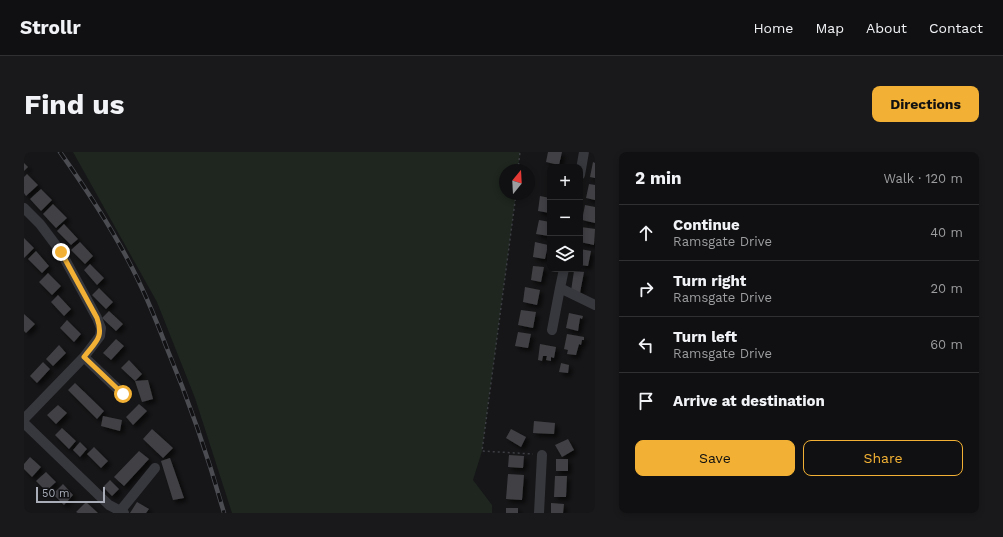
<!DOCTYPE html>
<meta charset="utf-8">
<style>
:root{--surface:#101012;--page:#19191b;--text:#f1f3f6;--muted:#9c9d9f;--line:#303032;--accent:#f2b134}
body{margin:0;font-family:"Work Sans",sans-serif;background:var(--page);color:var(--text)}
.controls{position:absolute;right:12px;top:12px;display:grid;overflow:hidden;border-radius:8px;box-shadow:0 2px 6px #0003}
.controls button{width:36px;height:36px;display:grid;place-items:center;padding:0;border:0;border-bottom:1px solid var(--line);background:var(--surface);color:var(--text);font:20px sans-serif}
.compass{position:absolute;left:475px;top:12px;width:36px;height:36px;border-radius:50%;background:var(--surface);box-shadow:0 2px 6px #0003;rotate:18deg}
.scale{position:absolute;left:12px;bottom:10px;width:69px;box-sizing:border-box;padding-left:4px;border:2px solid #a8adb8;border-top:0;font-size:11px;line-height:14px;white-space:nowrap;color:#a8adb8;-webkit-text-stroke:3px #111113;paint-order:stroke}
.stop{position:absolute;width:12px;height:12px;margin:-9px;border:3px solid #f2b134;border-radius:50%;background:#fff}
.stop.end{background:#f2b134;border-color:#fff;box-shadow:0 1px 4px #0008}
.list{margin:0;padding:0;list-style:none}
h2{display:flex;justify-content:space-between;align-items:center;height:52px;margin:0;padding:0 16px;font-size:17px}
h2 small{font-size:13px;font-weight:400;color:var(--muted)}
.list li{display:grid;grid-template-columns:26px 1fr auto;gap:12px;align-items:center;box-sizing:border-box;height:56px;padding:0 16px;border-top:1px solid var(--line)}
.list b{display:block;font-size:15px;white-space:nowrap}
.list p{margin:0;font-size:13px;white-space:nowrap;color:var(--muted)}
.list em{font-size:13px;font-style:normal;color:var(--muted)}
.actions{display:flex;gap:8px;padding:12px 16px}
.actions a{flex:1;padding:9px 0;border:1px solid var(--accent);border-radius:8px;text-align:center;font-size:14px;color:var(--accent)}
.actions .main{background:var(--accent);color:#111}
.icon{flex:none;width:22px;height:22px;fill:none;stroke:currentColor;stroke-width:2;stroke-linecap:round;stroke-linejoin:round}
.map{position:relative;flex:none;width:571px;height:361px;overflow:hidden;border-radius:8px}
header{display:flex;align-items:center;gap:24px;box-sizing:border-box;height:56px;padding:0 20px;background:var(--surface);border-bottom:1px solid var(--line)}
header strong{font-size:19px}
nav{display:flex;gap:22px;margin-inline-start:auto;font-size:14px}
.intro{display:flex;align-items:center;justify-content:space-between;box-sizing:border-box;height:96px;padding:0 24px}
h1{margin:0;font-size:28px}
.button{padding:10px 18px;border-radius:8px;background:var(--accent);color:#111;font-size:14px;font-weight:700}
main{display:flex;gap:24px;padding:0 24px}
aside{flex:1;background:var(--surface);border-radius:8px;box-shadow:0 2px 6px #0003}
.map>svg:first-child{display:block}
</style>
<header>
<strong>Strollr</strong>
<nav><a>Home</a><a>Map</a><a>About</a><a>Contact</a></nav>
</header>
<div class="intro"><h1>Find us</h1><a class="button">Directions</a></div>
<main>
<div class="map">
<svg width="571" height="361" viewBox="0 0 571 361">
<defs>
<filter id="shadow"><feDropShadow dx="3.5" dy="3.5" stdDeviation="2" flood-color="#0009"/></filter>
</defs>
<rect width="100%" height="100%" fill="#161618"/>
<path fill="#1e261f" d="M49,0h447l-2,18h-13v24h11l-34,257 -9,29 19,25v8h-260l-37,-115 -38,-96z"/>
<path fill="#404145" filter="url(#shadow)" d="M524,0h14l-3,13 -13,-3z
M569,10l2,1v15l-5,-1z
M0,11l4,4 -4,4z
M3,22l11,11 -12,11 -2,-3v-16z
M525,25h1v13l-3,-1z
M565,32l6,1v15l-9,-2z
M17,37l11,11 -11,11 -11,-12z
M516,44l10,2v15l-12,-2z
M29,52l14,14 -11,10 -13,-14z
M561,53l10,2v16l-13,-3z
M515,68l11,2 -1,14 -13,-2z
M40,72l14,15 -7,6 -14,-14z
M557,75l14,2 -1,16 -14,-3z
M0,86l10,10 -10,10z
M56,90l13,14 -8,8 -14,-14z
M511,90l13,3 -3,14 -12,-2z
M556,97l11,2 -3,15 -8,-1z
M12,99l13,15 -7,7 -14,-14z
M66,112l14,14 -7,7 -13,-15z
M509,114l11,1 -3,15 -10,-2z
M550,119l10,1 -4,21 -9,-2z
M24,121l13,13 -9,9 -13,-13z
M501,135l15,3 -3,15 -14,-3z
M75,136l14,14 -7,7 -14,-14z
M34,143l13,14 -7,7 -13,-14z
M497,158l15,2 -3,16 -15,-3z
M85,159l14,13 -7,7 -14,-13z
M545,161l14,3 -1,3 -2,-1 -2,13 -12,-3z
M0,162l11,10 -9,9 -2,-2z
M43,168l14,14 -7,8 -14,-14z
M494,180l13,2 -3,14 -13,-2z
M543,182l17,3v3h-2l-1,5 -2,-1 -3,11 -9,-1 1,-4 -4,-1z
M92,187l8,7 -13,14 -8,-7z
M516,192l16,3 -2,11 -3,-1v4l-5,-1 1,-4h-4l-1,5 -4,-1z
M35,193l7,8 -13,13 -7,-7z
M105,208l13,14 -7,7 13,-1 5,19 -11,3 -7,-21 -14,-13z
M19,210l7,7 -13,14 -7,-7z
M537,211l8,2 -1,8 -9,-1z
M51,231l29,28 -7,8 -29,-29z
M115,252l8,7 -14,14 -7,-8z
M34,253l9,8 -11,11 -9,-9z
M79,264l19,4 -2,11 -19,-5z
M510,269l21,2 -1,11 -21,-1z
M38,276l14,13 -7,8 -14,-14z
M128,277l21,19 -10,10 -20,-19z
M487,277l15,8 -5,10 -15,-9z
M544,287l6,11 -12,7 -7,-12z
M56,290l7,7 -7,8 -7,-7z
M70,295l14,14 -7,7 -14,-14z
M115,299l10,8 -25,27 -10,-9z
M485,303l15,1 -1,12 -15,-1z
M6,305l11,10 -9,10 -8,-8v-5z
M146,306l14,40 -11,2 -12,-39z
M532,307h12v12h-12z
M22,320l10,10 -10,9 -10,-10z
M484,322l16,1 -2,25 -16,-1z
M531,324h12l-1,21h-12z
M86,328l9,9 -7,7 -9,-9z
M39,332l10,11 -9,10 -11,-11z
M62,350l12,11h-20l-2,-1z
M113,350l12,7 -3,4h-16z
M527,351l13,1 -1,9h-12z
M482,356h12v5h-12z"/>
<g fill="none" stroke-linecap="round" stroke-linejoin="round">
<path stroke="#3d3f44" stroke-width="1.5" stroke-dasharray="2 3" stroke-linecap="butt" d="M494,18l2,-18
M492,42l-34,257 51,3"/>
<path stroke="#37383d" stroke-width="10" d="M556,23l4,-23
M0,56l16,16 21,28 36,66 4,10 -1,8 -16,21 -60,62
M540,117l-4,19 35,17
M528,178l8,-42
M60,205l39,37
M0,271l85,82 15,8
M97,358l34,-42
M515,361l3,-58"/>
<g stroke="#4a4c52" stroke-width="4.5">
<path id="rail" d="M36,0c24,34 48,70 68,108 15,28 27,57 38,86 23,55 42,110 58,167"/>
</g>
<use href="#rail" stroke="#111113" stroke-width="3" stroke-dasharray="9" stroke-linecap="butt"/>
</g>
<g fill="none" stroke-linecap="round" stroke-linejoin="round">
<path stroke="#f2b134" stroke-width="5" d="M37,100l36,66c7,20 -1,23 -13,39l39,37"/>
</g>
</svg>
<div class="controls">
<button>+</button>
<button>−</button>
<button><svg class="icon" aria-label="layers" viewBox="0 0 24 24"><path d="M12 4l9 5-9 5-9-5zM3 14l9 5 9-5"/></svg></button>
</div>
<svg class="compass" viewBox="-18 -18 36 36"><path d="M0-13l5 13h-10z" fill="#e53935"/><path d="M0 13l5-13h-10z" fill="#9c9d9f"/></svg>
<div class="scale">50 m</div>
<div class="stop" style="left:99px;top:242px"></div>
<div class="stop end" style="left:37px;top:100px"></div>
</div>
<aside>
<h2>2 min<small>Walk · 120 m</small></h2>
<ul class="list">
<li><svg class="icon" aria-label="ahead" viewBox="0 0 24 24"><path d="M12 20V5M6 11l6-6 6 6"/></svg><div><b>Continue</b><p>Ramsgate Drive</p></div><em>40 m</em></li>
<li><svg class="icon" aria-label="right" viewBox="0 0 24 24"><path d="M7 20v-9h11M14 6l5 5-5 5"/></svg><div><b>Turn right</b><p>Ramsgate Drive</p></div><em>20 m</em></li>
<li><svg class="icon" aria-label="left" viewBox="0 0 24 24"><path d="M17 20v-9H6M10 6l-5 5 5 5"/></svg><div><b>Turn left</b><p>Ramsgate Drive</p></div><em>60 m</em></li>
<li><svg class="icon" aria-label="arrive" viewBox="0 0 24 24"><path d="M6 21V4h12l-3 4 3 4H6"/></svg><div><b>Arrive at destination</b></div></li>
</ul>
<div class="actions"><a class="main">Save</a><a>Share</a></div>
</aside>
</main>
